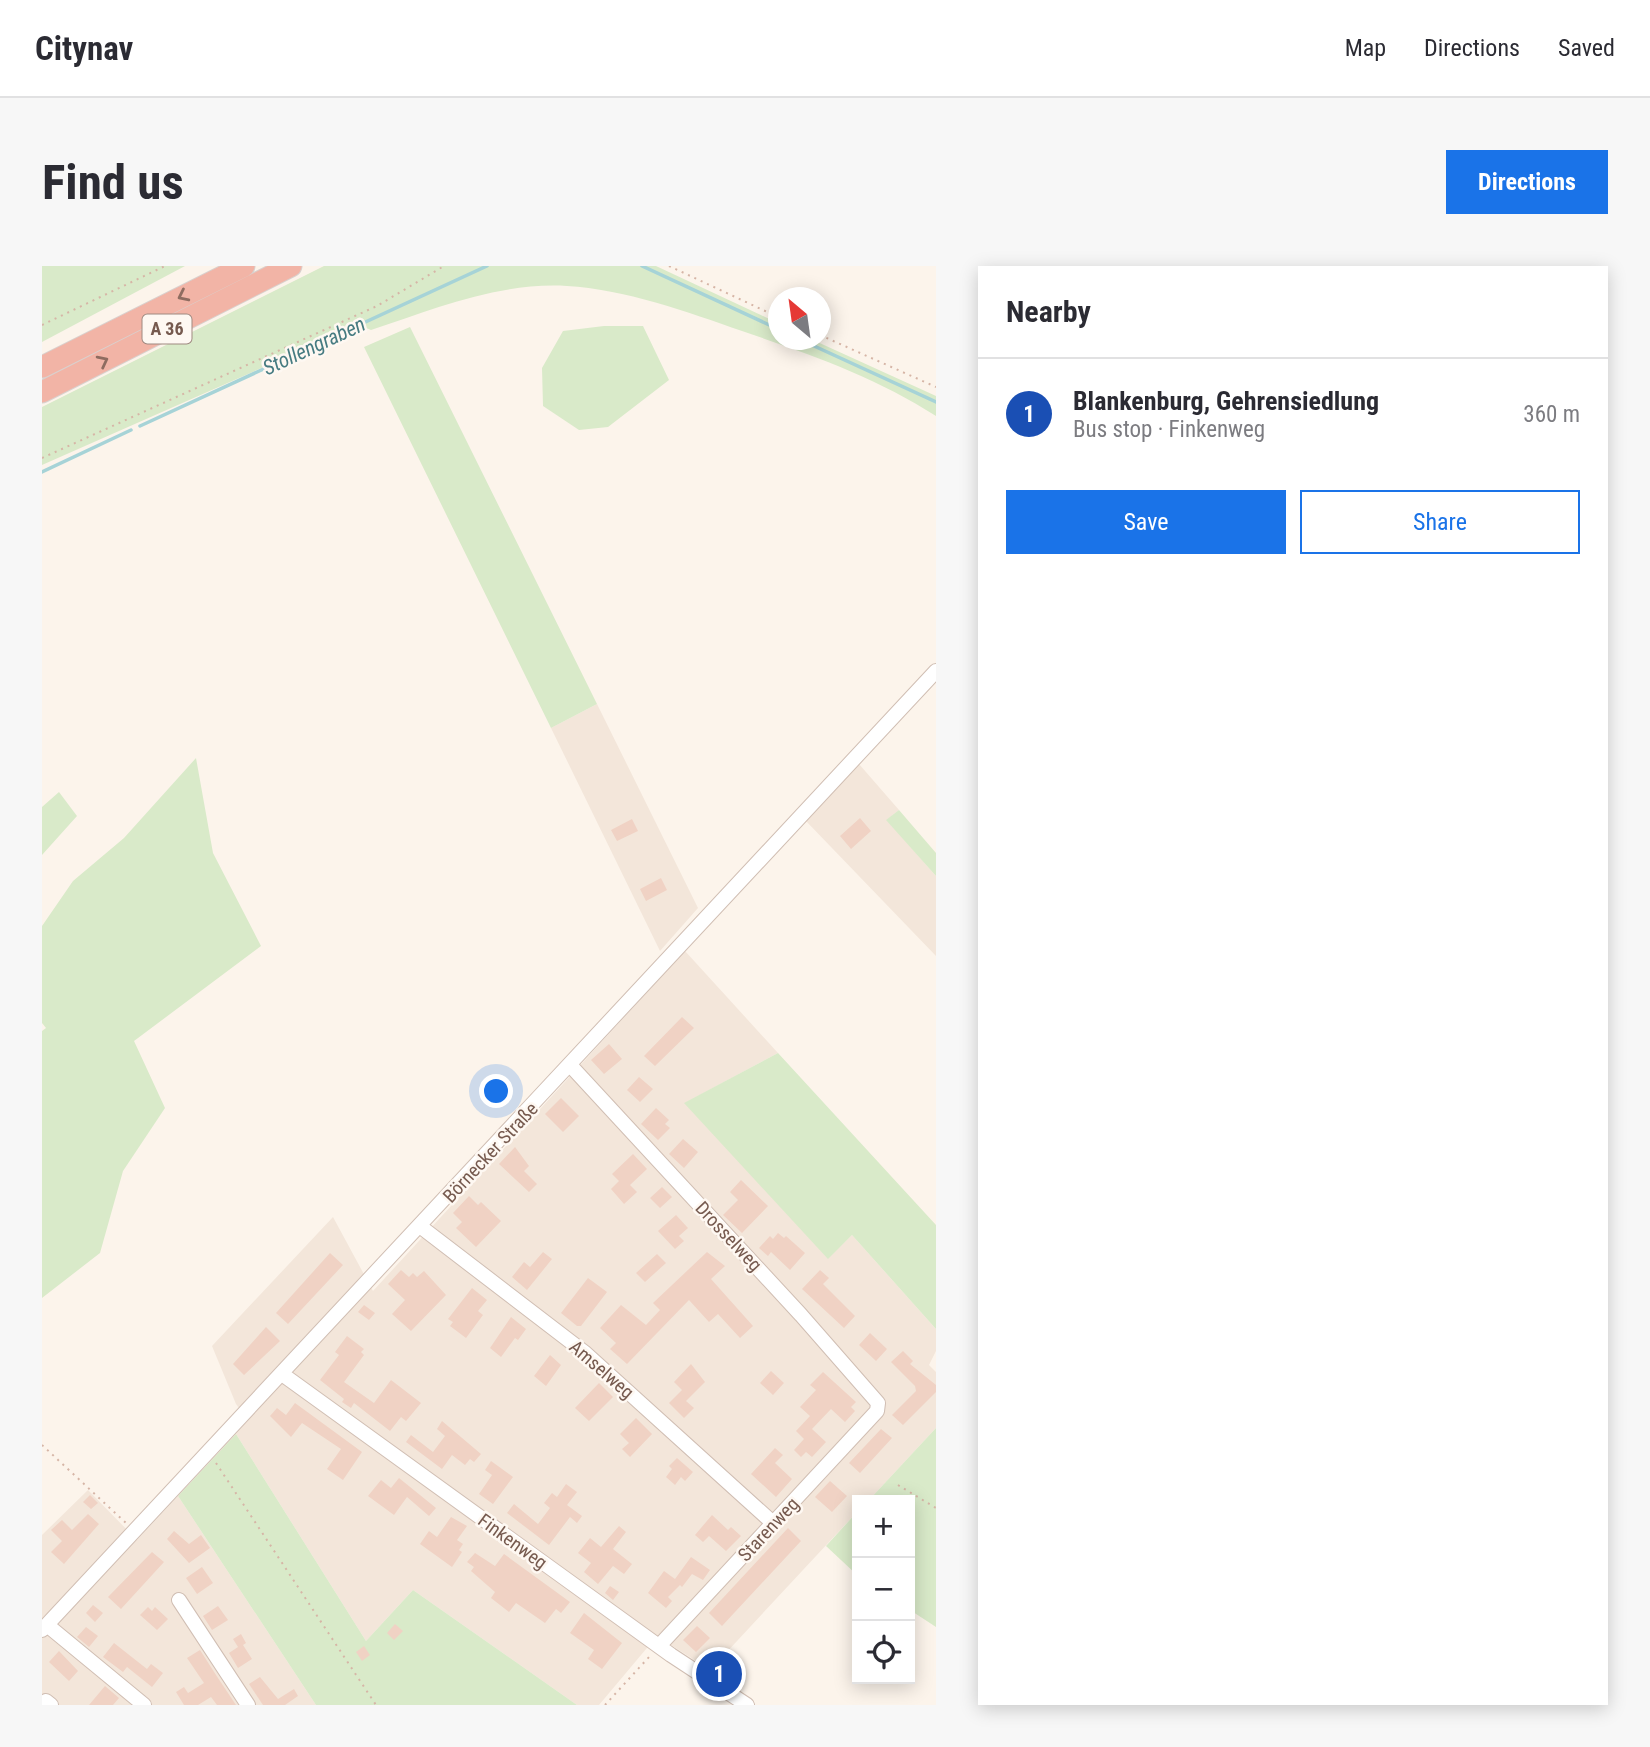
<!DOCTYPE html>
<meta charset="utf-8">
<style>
:root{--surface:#fff;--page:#f7f7f7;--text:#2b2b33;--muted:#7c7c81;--line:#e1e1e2;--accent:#1a73e8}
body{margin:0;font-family:"Roboto Condensed",sans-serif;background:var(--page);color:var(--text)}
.controls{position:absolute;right:21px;bottom:21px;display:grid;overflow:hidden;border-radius:0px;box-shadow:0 4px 18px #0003}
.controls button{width:63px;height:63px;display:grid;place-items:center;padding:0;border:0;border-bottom:2px solid var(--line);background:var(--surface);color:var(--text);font:35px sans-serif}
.compass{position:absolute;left:726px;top:21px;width:63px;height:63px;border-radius:50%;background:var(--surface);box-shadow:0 4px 18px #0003;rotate:331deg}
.you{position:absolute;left:455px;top:826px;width:24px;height:24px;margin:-18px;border:5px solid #fff;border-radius:50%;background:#1a73e8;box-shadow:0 0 0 10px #1a73e833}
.badge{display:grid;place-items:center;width:46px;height:46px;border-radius:50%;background:var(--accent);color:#fff;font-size:23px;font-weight:700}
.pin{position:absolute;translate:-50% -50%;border:4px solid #fff;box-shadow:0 2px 7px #0006}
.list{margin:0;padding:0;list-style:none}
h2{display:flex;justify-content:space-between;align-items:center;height:91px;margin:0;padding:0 28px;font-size:30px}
h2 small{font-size:23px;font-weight:400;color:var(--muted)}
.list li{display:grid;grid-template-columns:46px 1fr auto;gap:21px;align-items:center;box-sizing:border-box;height:112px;padding:0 28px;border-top:2px solid var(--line)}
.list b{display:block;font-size:26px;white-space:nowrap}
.list p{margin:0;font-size:23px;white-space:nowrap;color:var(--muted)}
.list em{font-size:23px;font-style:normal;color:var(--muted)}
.actions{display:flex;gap:14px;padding:21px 28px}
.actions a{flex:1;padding:16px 0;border:2px solid var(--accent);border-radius:0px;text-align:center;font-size:24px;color:var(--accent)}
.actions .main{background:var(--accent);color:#fff}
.icon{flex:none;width:38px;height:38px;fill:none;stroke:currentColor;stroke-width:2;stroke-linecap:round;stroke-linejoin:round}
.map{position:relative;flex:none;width:894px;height:1439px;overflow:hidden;border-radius:0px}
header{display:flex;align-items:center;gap:42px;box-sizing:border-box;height:98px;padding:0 35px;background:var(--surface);border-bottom:2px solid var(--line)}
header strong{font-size:33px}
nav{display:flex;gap:38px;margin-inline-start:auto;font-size:24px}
.intro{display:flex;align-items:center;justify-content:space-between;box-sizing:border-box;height:168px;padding:0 42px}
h1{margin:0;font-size:49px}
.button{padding:18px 32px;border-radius:0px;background:var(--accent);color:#fff;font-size:24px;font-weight:700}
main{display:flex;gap:42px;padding:0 42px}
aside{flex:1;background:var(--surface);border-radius:0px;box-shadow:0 4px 18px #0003}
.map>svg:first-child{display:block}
</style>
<header>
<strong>Citynav</strong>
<nav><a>Map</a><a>Directions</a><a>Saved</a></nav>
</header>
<div class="intro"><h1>Find us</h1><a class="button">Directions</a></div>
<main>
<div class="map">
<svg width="894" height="1439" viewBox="0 0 894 1439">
<rect width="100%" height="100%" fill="#fcf4eb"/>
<path fill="#f3e6da" d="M555,438l101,204 -38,43 -109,-223z
M817,498l40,46 -12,10 49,56v80l-131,-136z
M643,685l93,102 -93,50 143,155 24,-23 84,94v22l-7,14 7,7v56l-67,72h-12v12l-147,158 -53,-34 -58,69h-22l-164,-115 -47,51 -130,-207 12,-14 -12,-16 -24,-58 121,-129 40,74z
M46,1224l49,50 41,-44 138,209h-274v-170z"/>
<path fill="#d9eac9" d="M0,0h143l-143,76z
M282,0h332l122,57v17h35l123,56v20c-60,-39 -127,-62 -194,-85 -54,-19 -118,-42 -175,-45 -68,-4 -133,23 -196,44l-12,-5 -317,140v-58z
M562,60h39l26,54 -61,47 -29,3 -36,-24 -1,-38 21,-37z
M368,61l187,377 -46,24 -187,-381z
M154,492l17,95 48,93 -127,95 31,67 -42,63 -23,82 -58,45v-267l4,-3 -4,-5v-97l31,-45 51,-43z
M17,526l18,24 -35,39v-48z
M857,544l37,43v23l-50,-56z
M736,787l158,172v104l-84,-94 -24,24 -144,-156z
M894,1162v199l-26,-17v-110h-41z
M194,1168l130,207 47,-51 164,115h-261l-138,-209z
M815,1246v63l-31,-29z"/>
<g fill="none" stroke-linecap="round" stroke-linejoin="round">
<path stroke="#a6d3d7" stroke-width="3.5" d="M600,0l136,63
M759,74l135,62
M98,160l347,-160
M0,206l89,-42"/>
</g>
<path fill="#f0d2c4" d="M818,552l11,13 -20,18 -11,-13z
M590,553l6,12 -21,10 -6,-11z
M619,612l6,12 -21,11 -6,-12z
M640,751l12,11 -39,38 -11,-10z
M567,778l13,15 -18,15 -13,-14z
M597,811l14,12 -13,13 -13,-12z
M519,832l18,18 -16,16 -18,-18z
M614,842l13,12 -4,4 5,4 -12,12 -17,-16z
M641,873l15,13 -14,16 -15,-14z
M473,881l14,19 -5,5 13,13 -8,8 -30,-28z
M591,888l14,15 -17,16 7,7 -13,12 -13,-15 8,-8 -7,-7z
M699,914l27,26 -26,27 -19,-18 15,-15 -8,-8z
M620,921l10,10 -12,11 -10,-10z
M427,930l9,9 3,-3 20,19 -25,26 -20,-19 6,-6 -9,-9z
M634,949l12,13 -9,8 5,5 -9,8 -17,-18z
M736,967l6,5 2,-2 19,17 -15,17 -19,-18 -3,4 -9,-8 11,-12 3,3z
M501,986l9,7 -25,31 -15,-13 12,-15 6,5z
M665,986l18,14 -14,13 42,47 -13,12 -22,-24 -9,8 -20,-22 -62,64 -17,-15 6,-6 -16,-15 21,-23 25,20 14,-15 -7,-7z
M288,987l13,12 -55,59 -12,-11z
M615,988l9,9 -21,19 -9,-9z
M359,1004l8,7 4,-4 4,4 7,-6 22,24 -35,36 -19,-17 13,-14 -17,-16z
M778,1004l9,8 -6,6 32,32 -11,12 -42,-39z
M546,1012l19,14 -26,34h-4l-16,-13z
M430,1022l15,12 -9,11 5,4 -17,23 -16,-12 3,-4 -5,-3z
M322,1039l11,8 -6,7 -11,-8z
M469,1051l15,12 -8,11 -3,-2 -14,19 -11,-9z
M224,1061l14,14 -36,34 -11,-11z
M828,1067l17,16 -11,12 -17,-16z
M305,1070l17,13 -3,3 3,3 -20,27 30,21 17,-23 30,23 -15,18 -5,-4 -11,14 -36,-28 -3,5 -9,-6 2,-3 -24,-19 19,-25 -4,-3z
M861,1085l10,10 -3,3 26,21v7l-33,33 -11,-10 24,-24 -1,-5 -24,-24z
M508,1089l11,10 -15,21 -12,-10z
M649,1098l14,18 -19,19 8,7 -10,10 -15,-15 13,-13 -8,-8z
M729,1105l13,12 -11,12 -13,-12z
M781,1106l33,30 -5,5 4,4 -10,11 -14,-13 -19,20 14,13 -14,15 -6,-5 -5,5 -7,-7 10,-11 -8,-8 14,-15 -10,-9 16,-17 -6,-5z
M557,1117l14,14 -24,24 -14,-13z
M253,1137l67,49 -19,28 -16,-11 14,-20 -39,-26 -11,14 -21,-21 7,-8 9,7z
M594,1152l16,16 -22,23 -8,-8 7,-6 -9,-9z
M400,1155l39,33 -7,8 -4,-3 -5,6 -13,-10 -10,14 -36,-27 5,-7 22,17 12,-16 -8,-7z
M839,1163l11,9 -32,35 -11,-10z
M733,1182l8,7 -8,8 17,16 -16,18 -25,-23z
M635,1192l16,14 -8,9 -4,-4 -6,8 -9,-8 6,-8 -3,-3z
M449,1195l22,16 -20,27 -14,-10 13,-19 -7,-5z
M357,1212l37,30 -7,8 -22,-19 -13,18 -26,-19 13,-16 10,8z
M788,1215l17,15 -15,16 -17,-15z
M524,1218l11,8 -10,13 15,11 -5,7 -7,-6 -21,28 -42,-32 7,-9 24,20 12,-16 -6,-5 8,-10 5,4z
M48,1229l8,8 -7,6 -8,-7z
M46,1248l11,10 -35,40 -13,-12 11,-11 -11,-11 11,-10 10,10z
M670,1249l16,15 3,-3 10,9 -15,15 -17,-15 -6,6 -8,-7z
M409,1251l16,9 -10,14 6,4 -4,6 3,2 -10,15 -32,-23 9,-13 8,6z
M577,1260l7,6 -13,17 19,15 -8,10 -11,-8 -15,18 -14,-12 7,-9 -13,-10 12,-15 11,9z
M746,1262l13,13 -79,85 -13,-13z
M132,1265l15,13 12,-9 9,13 -21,15 -22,-24z
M110,1286l12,10 -43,47 -13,-12z
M433,1287l20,13 9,-12 66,48 -9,11 -5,-4 -11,14 -29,-20 -7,9 -18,-14 4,-6 -24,-21 3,-4 -7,-5z
M649,1291l19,13 -7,10 -11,-6 -10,13 -2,-2 -12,12 4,4 -6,7 -18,-15 16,-22 11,8z
M160,1301l11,16 -16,11 -11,-16z
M568,1320l9,6 -6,8 -8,-7z
M51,1339l10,8 -8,9 -9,-9z
M176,1340l10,14 -16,10 -9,-14z
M106,1341l4,4 3,-4 13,12 -11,11 -17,-15z
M542,1347l38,30 -20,26 -14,-10 6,-9 -24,-17z
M353,1358l8,7 -9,9 -7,-7z
M655,1360l13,12 -14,14 -13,-12z
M44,1361l12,9 -9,11 -12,-10z
M199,1368l5,9 -3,2 9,14 -14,9 -9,-15 9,-6 -5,-8z
M72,1377l33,26 4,-5 12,9 -11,14 -25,-20 -4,5 -20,-15z
M322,1380l6,9 -8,6 -6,-9z
M158,1384l16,25 20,30h-19l-6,-8 -13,8h-14l-8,-13 8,-5 4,6 16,-10 -17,-25z
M17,1385l19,20 -9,10 -20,-19z
M218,1411l18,22 16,-10 4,7 -13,9h-22l-14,-21z
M63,1420l14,12 -6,7h-24z"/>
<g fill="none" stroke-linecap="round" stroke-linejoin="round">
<g stroke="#d0beb3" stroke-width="16">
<path id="minor" d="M528,799l231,250 77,88 -1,8 -218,235
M379,961l163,125 189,171
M240,1108l389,281 76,50
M137,1334l69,105
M5,1359l97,80
M0,1364l894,-959
M4,1435l5,4"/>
</g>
<g stroke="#d9d1ce" stroke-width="23">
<path id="highway" d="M0,101l202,-101
M0,126l249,-126"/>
</g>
<path stroke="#d6b5a6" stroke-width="2" stroke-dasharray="2 5" stroke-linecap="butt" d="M627,0l109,51
M0,59l123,-59
M778,69l116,52
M0,192l335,-152 67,-40
M0,1179l84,78
M174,1197l160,242
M856,1219l38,23
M563,1439l44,-48"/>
<use href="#minor" stroke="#fff" stroke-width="14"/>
<use href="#highway" stroke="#f2b4a6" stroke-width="21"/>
</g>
<defs><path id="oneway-chevron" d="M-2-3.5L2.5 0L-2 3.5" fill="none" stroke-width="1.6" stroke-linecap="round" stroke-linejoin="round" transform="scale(1.75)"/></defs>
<g stroke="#8f6c60">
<use href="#oneway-chevron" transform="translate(141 30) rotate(154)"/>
<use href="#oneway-chevron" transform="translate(61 95) rotate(-27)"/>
</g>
<g text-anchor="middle" stroke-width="5" stroke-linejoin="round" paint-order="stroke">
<rect fill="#fef8f2" stroke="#9f8980" stroke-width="2" x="100.5" y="48.5" width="49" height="29" rx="5"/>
<g font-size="18" font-weight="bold" fill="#765a4f">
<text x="125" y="69">A 36</text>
</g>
<g font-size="19" fill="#765a4f" stroke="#fef8f2">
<text transform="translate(448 886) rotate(-47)" y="7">Börnecker Straße</text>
<text transform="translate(687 970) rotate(47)" y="7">Drosselweg</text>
<text transform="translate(560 1103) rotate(41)" y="7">Amselweg</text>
<text transform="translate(726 1263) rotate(-47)" y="7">Starenweg</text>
<text transform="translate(471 1275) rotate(36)" y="7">Finkenweg</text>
</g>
<g font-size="21" font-style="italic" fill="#467b81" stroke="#fef8f2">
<text transform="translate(272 80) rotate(-25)" y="7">Stollengraben</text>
</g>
</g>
</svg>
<div class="controls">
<button>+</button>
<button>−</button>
<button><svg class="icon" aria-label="locate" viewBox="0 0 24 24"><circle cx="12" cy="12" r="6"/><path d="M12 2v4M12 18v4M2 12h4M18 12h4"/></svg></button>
</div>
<svg class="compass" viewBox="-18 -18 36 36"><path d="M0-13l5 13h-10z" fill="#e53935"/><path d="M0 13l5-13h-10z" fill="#7c7c81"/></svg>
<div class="you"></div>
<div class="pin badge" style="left:677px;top:1408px;background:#1a4fb4">1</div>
</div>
<aside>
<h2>Nearby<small></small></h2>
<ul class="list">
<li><span class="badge" style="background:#1a4fb4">1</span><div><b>Blankenburg, Gehrensiedlung</b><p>Bus stop · Finkenweg</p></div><em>360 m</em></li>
</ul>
<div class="actions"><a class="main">Save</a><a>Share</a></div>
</aside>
</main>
